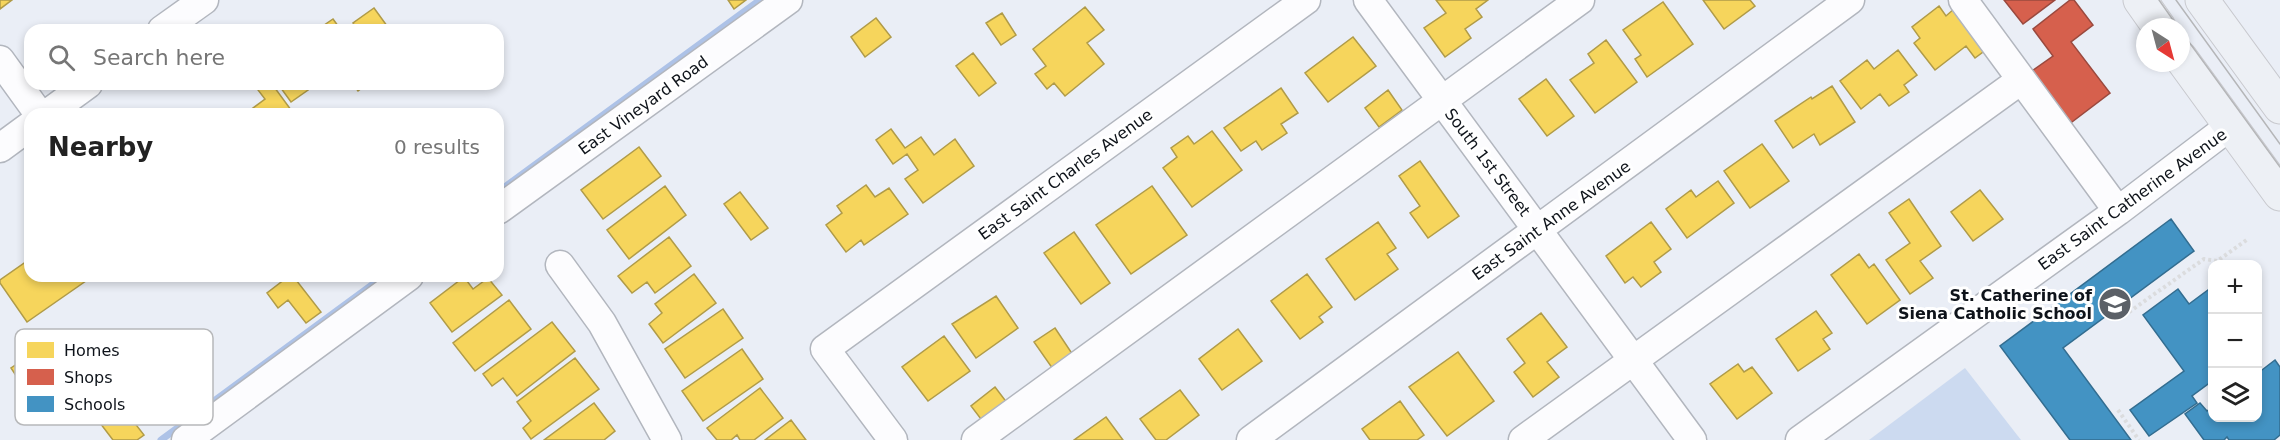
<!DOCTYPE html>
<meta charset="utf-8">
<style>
:root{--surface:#fff;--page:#f6f6f6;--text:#222;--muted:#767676;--line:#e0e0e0}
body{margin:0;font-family:"DejaVu Sans",sans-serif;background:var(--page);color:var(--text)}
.controls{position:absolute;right:18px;bottom:18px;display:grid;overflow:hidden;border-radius:12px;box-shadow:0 3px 9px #0003}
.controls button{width:54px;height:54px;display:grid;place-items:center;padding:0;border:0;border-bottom:2px solid var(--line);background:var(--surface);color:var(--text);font:30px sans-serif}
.compass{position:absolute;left:2136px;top:18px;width:54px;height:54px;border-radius:50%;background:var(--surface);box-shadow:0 3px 9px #0003;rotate:144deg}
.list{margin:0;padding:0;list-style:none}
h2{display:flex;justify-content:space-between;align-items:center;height:78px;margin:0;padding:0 24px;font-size:26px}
h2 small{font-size:20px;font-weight:400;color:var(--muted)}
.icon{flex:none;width:33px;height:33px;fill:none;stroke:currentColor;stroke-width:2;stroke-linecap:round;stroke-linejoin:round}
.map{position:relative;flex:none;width:2280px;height:440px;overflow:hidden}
.search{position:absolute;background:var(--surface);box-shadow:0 3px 9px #0003;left:24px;top:24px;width:480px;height:66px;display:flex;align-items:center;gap:15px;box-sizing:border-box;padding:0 21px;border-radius:18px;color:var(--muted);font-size:22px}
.panel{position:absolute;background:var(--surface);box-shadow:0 3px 9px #0003;left:24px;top:108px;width:480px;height:174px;border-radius:18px}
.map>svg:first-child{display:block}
</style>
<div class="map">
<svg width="2280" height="440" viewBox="0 0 2280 440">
<rect width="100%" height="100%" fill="#eaeef6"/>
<path fill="#ccdaf0" d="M1965,368l56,72h-152z"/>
<path fill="#f6d55c" stroke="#b09b48" stroke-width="1.5" d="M0,0h12l-12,9z
M728,0h18l-12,9z
M1436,0h52l-12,9 6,8 -17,12 6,9 -26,19 -21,-29 22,-15z
M1703,0h47l5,6 -31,23z
M1663,2l30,42 -46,33 -12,-18 6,-4 -18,-25z
M1939,6l7,10 9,-8 32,41 -12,9 -9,-12 -31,24 -21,-27 6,-5 -8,-11z
M1085,7l19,23 -17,13 17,21 -39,32 -11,-13 -7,6 -12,-15 11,-8 -13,-17z
M374,8l16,22h-35l2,-1 -4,-6z
M1002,13l14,22 -15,10 -15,-22z
M876,18l15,19 -26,20 -14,-20z
M333,19l8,11h-24z
M1353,37l23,29 -48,36 -23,-29z
M1606,40l31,42 -42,31 -25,-33 24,-17 -6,-9z
M1898,50l19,25 -13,10 5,7 -20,14 -9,-12 -19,15 -21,-28 27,-21 7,9z
M973,53l23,30 -17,13 -23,-30z
M1546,79l28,37 -27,20 -28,-37z
M267,84h5l22,30h-49l20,-15 -7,-9z
M278,84h26l4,6 -17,12z
M353,84h14l-9,7z
M1832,86l23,36 -35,23 -6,-11 -21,14 -18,-27 36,-24 1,2z
M1281,88l17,25 -17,11 6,9 -25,17 -6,-9 -15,10 -17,-23z
M1388,90l14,20 -23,17 -14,-19z
M891,129l14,19 16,-11 13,18 21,-16 19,27 -51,37 -18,-24 13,-9 -11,-16 -14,10 -17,-24z
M1212,131l30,39 -50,37 -29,-39 14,-11 -6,-9 17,-12 6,8z
M1762,144l27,37 -39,27 -26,-37z
M639,147l22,29 -58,43 -22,-29z
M1420,161l39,55 -31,22 -18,-25 10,-7 -21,-30z
M1718,181l16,22 -47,35 -21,-29 25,-19 5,7z
M866,185l9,12 14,-9 19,26 -44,31 -3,-5 -15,12 -20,-27 16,-12 -5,-7z
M665,186l21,29 -57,44 -22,-29z
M1152,186l35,49 -56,39 -35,-49z
M1980,190l23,29 -30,22 -22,-29z
M740,192l28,36 -17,12 -27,-36z
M1909,199l32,47 -21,15 13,17 -23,16 -24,-34 24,-17 -21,-30z
M1378,222l18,26 -9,6 11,15 -43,31 -29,-41z
M1651,222l20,27 -17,13 7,10 -20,15 -8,-10 -8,6 -19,-27z
M1074,232l36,51 -29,21 -37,-51z
M669,237l22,29 -36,27 -8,-11 -15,11 -14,-17z
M1859,254l10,14 5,-4 26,36 -33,24 -36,-49z
M30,259v17h63l-66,46 -27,-39v-3z
M694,274l22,29 -53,40 -14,-19 13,-11 -7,-9z
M1307,274l25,33 -13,10 4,5 -23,17 -29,-38z
M289,276h4l28,36 -15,11 -18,-23 -10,8 -11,-15z
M464,277l9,12 15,-11 14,17 -50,37 -22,-29z
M996,296l22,32 -42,30 -24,-34z
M509,300l22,29 -56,42 -22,-28z
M723,309l20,29 -58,40 -20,-29z
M1816,311l16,22 -9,6 7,10 -32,22 -22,-32z
M1541,313l26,34 -20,15 12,15 -26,20 -19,-25 11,-9 -18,-24z
M552,322l23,29 -58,45 -14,-18 -11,8 -9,-12z
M1055,328l20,30 -20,14 -21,-30z
M1238,329l24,32 -40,29 -23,-31z
M944,336l26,35 -42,30 -26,-34z
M742,349l21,30 -60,42 -21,-30z
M1458,352l36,49 -47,35 -38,-49z
M32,354l13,20 -21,14 -13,-20z
M575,358l24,31 -68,50 -8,-11 8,-7 -14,-19z
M1738,364l6,8 8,-5 20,26 -35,26 -27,-35z
M96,373l48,62 -7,5h-24l-39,-51z
M995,387l13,17 -24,19 -13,-17z
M760,388l23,30 -29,22h-14l-3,-5 -6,5h-14l-10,-12z
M1180,390l19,25 -33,25h-10l-16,-21z
M1400,401l24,34 -7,5h-47l-8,-11z
M594,403l21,28 -11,9h-60z
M1106,417l17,23h-49z
M791,420l15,20h-41z"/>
<path fill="#d6604d" stroke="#9a493e" stroke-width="1.5" d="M2004,0h51l-32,24z
M2070,0h4l19,25 -22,17 39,51 -42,32 -39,-52 24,-17 -20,-27z"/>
<path fill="#4393c3" stroke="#336d90" stroke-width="1.5" d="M2171,219l23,32 -131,97 68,92h-61l-70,-94z
M2212,287v94l-20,15 5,7 -48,33 -19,-26 54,-39 -41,-56 35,-26 11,15z
M2275,360l5,7v68l-6,5h-45l-2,-3 -3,3h-20l-19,-26 15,-11 7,8 5,-4v11h46v-45z"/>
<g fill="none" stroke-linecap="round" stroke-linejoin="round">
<path stroke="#adc2e7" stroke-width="7" d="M498,192l262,-192
M161,440l223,-164"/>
<g stroke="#b2b6be" stroke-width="31">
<path id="minor" d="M1368,0l324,440
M1963,0l155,211
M162,30l42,-30
M0,60l39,54
M47,114l41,-30
M0,148l30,-22
M498,210l290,-210
M560,265l42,58 65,117
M186,440l223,-164
M893,440l-68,-91 481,-349
M976,440l604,-440
M1251,440l599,-440
M1523,440l498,-360
M1800,440l318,-229 112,-85"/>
</g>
<g stroke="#c8c9ce" stroke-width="35">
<path id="major" d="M2140,0l19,27
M2202,0l78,107
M2181,58l99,136"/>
</g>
<path stroke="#dbdcde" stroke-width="4" stroke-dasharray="3 3" stroke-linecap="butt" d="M2129,312l75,-53 13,2 31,-22
M2118,410l21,30"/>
<use href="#minor" stroke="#fcfcfe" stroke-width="28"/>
<use href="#major" stroke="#edf0f5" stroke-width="33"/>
<path stroke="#b5b6b8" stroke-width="1.5" d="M2159,0l19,27
M2176,0l104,144
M2181,31l99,136"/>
</g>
<defs>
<g id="school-disc" transform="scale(1.725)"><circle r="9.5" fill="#5b6067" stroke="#fff"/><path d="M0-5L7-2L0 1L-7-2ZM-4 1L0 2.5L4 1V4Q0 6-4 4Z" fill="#fff"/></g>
</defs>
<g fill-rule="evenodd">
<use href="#school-disc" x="2115" y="304"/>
</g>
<g text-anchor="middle" stroke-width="6" stroke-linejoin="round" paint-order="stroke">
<g font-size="16" fill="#0e131a" stroke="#fff">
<text transform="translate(643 105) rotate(-36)" y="6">East Vineyard Road</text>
<text transform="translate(1488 162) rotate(53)" y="6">South 1st Street</text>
<text transform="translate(1065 174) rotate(-36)" y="6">East Saint Charles Avenue</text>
<text transform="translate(2132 199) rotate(-36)" y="6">East Saint Catherine Avenue</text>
<text transform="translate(1551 220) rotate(-36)" y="6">East Saint Anne Avenue</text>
</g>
<g font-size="16" font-weight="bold" fill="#0e131a" stroke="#fff" text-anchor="end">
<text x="2092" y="301">St. Catherine of<tspan x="2092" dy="18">Siena Catholic School</tspan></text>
</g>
</g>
<rect x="15" y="329" width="198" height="96" rx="9" fill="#fff" stroke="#b7b8ba" stroke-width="1.5"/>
<rect x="27" y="342" width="27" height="16" fill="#f6d55c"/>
<rect x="27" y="369" width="27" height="16" fill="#d6604d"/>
<rect x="27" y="396" width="27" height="16" fill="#4393c3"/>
<g font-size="16" fill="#0e131a">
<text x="64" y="356">Homes</text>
<text x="64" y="383">Shops</text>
<text x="64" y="410">Schools</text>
</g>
</svg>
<div class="controls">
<button>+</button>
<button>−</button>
<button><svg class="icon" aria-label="layers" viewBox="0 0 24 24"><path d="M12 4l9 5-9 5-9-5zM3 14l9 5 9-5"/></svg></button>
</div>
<svg class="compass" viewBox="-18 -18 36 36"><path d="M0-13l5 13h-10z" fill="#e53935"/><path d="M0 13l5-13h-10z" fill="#767676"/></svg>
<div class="search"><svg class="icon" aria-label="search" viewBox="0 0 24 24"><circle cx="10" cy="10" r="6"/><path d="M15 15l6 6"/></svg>Search here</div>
<section class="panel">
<h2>Nearby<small>0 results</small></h2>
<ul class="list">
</ul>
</section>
</div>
